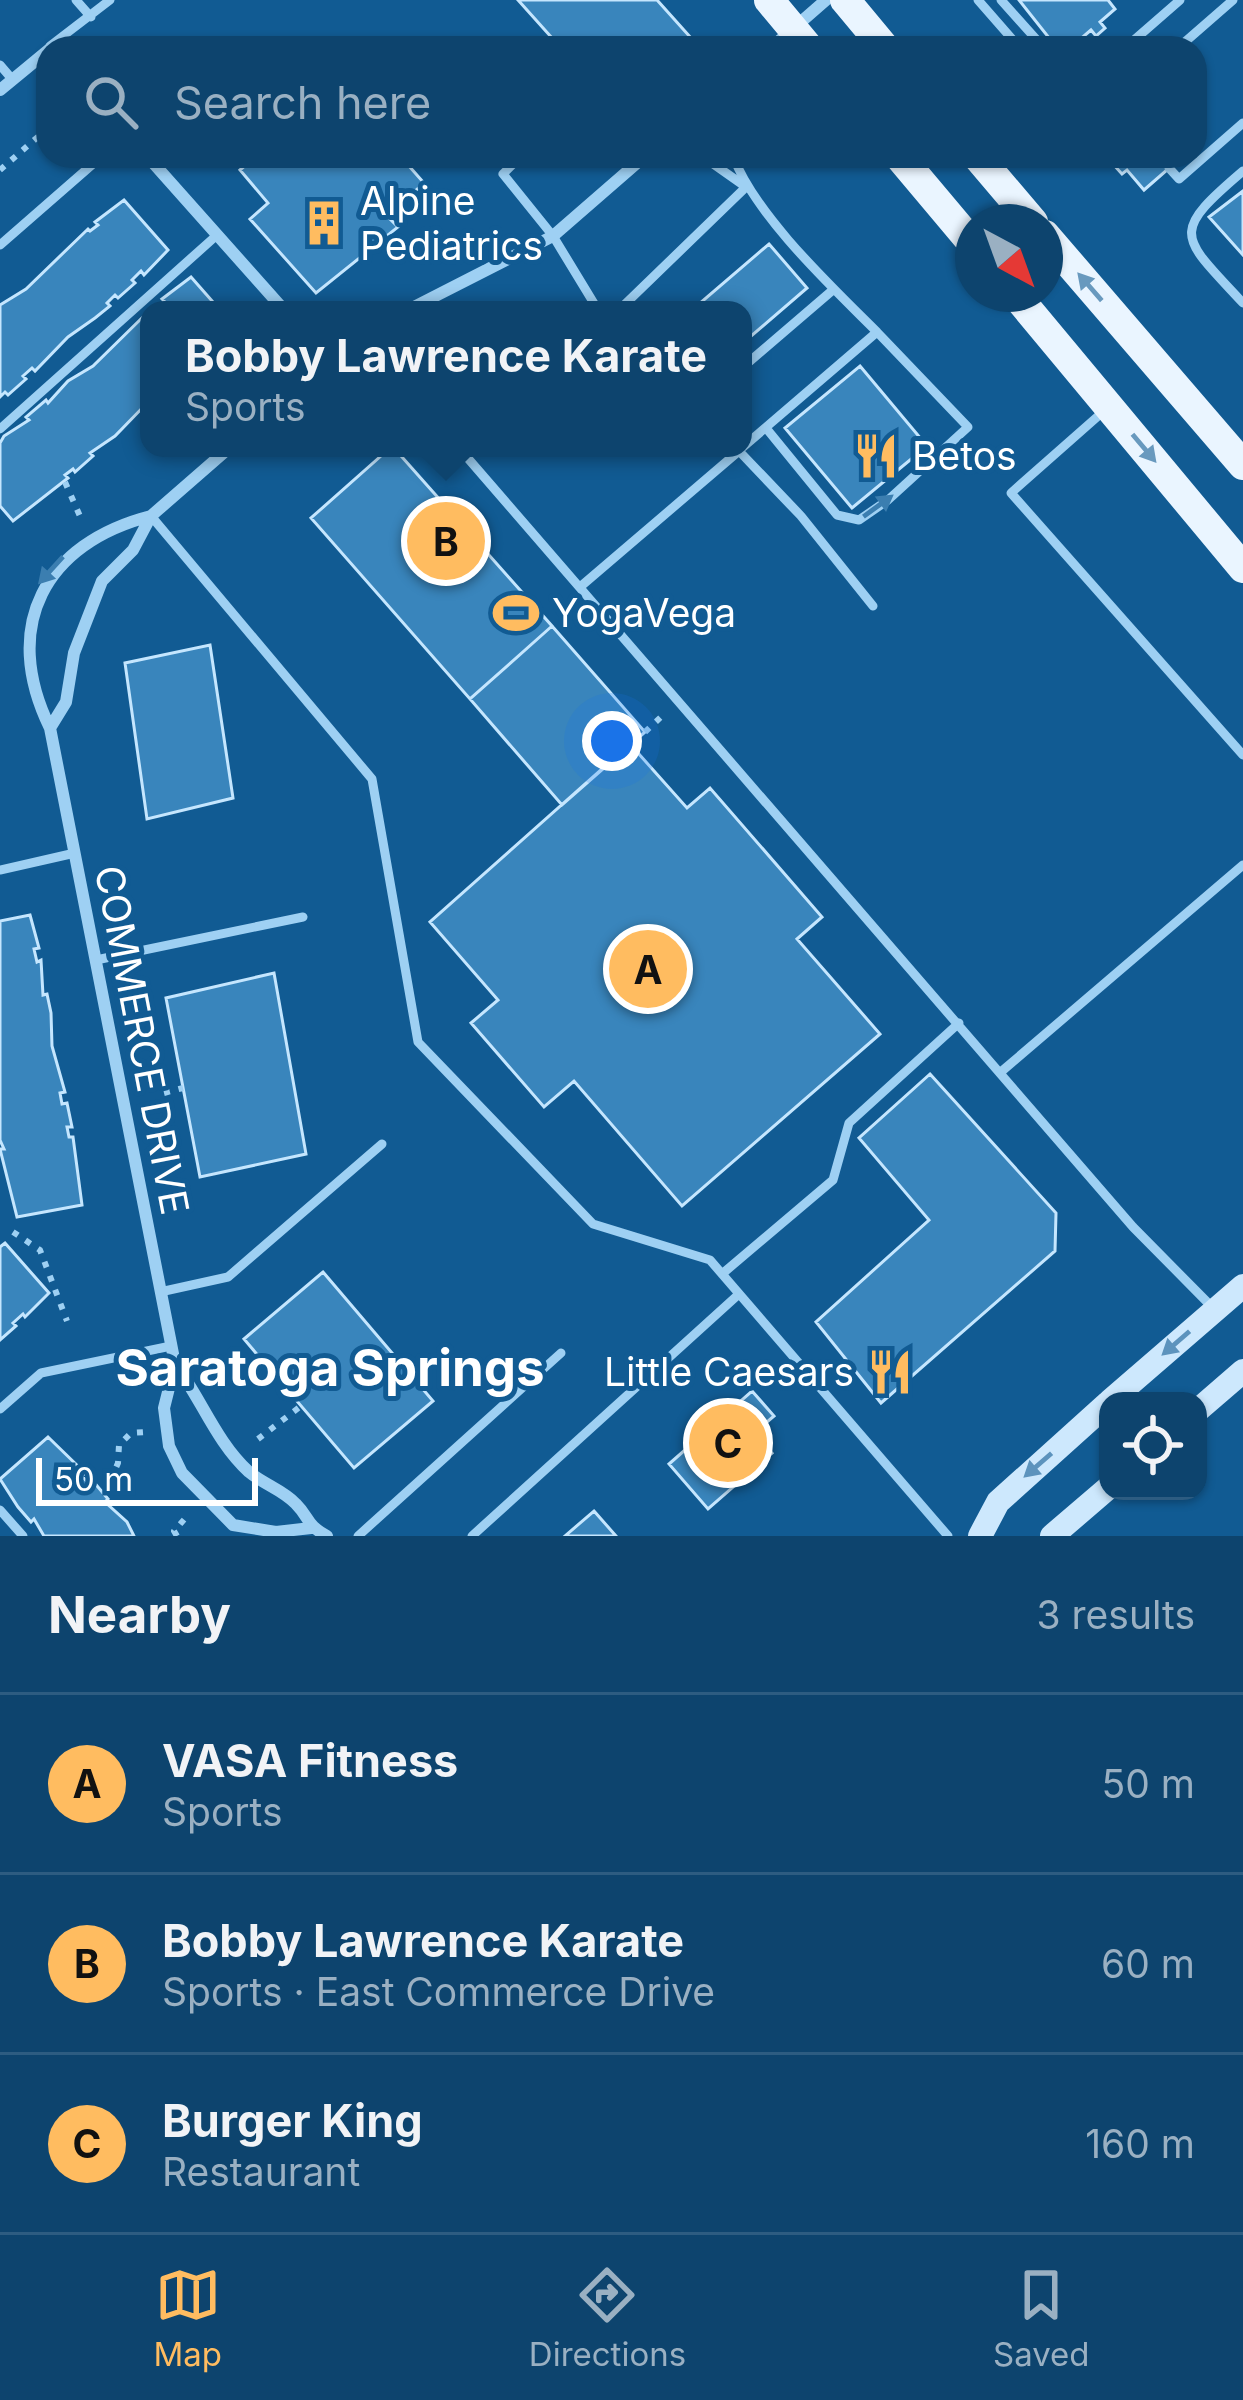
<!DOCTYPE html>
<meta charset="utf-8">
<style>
:root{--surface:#0d446e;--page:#164b73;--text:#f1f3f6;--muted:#9ab0c2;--line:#2d5c81;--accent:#ffbc60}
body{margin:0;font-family:Inter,sans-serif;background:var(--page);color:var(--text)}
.controls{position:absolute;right:36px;bottom:36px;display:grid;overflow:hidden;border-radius:24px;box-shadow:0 3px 9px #0004}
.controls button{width:108px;height:108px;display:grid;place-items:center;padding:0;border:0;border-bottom:3px solid var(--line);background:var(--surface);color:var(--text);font:60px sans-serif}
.compass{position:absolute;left:955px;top:204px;width:108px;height:108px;border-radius:50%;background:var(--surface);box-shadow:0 3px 9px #0004;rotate:139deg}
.scale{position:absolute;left:36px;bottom:30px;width:222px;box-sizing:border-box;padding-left:12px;border:6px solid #fff;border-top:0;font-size:33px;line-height:42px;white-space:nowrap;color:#fff;-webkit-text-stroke:9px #115b93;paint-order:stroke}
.you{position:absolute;left:612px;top:741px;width:42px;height:42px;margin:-30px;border:9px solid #fff;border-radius:50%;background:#1a73e8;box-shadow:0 0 0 18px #1a73e833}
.badge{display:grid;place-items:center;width:78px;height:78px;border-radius:50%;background:var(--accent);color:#111;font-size:39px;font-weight:700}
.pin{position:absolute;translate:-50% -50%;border:6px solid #fff;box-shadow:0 3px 12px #0006}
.popup{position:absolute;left:140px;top:301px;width:612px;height:156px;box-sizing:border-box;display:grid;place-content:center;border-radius:24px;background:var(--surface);filter:drop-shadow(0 3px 9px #0005);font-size:39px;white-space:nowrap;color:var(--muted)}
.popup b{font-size:45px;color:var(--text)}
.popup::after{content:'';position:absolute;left:50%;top:100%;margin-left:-24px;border:24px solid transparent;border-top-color:var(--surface)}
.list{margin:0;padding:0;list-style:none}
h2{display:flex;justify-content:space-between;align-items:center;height:156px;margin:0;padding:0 48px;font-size:51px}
h2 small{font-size:39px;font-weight:400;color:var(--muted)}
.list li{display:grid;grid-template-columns:78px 1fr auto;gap:36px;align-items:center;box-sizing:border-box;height:180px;padding:0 48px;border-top:3px solid var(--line)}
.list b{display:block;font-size:45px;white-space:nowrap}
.list p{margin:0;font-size:39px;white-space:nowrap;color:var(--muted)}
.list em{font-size:39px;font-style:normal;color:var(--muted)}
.icon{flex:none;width:66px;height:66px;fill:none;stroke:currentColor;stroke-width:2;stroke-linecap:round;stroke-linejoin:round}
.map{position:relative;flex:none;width:1243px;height:1536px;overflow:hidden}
.search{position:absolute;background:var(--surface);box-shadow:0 3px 9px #0004;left:36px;right:36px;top:36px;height:132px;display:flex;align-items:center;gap:30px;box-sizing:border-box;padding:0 42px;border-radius:36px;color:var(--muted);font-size:45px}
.sheet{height:696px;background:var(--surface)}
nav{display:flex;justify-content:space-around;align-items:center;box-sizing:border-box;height:168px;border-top:3px solid var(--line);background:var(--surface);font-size:33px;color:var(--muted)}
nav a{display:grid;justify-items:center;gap:6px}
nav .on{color:var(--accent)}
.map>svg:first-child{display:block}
</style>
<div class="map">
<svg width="1243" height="1536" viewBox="0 0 1243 1536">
<rect width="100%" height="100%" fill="#115b93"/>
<path fill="#3985bc" stroke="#c5e6fe" stroke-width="3" d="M518,0h139l43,48h-139z
M1019,0h89l7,9 -15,13 5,6 -9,8 -5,-6 -21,18h-13z
M256,156h163l-10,10 15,17 -37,33 11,11 -82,66 -66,-74 18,-16 -28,-33z
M1117,156h66l-39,34 -17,-20 -5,4 -10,-11z
M1243,191v64l-34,-38z
M124,200l44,50 -24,25 -3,-4 -9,9 3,3 -17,15 -3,-3 -8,8 3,3 -15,12 -27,19 -33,34 -3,-3 -9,8 3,3 -18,16 -3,-3 -5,5v-92l26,-16 62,-60 2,2 8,-6 -3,-3z
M769,244l38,44 -64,55v-33h-51z
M191,277l29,33h-70l5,-4 2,2 8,-6 -3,-3z
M149,311v90l-34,35 -25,17 3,3 -18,16 -2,-3 -8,6 3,3 -55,43 -13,-15v-63l4,-7 25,-16 -3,-3 20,-17 2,3 20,-22 25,-15z
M860,366l67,80 -75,62 -67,-80z
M390,448h4l158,178 -82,73 -159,-181z
M552,626l93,106 -83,73 -92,-106z
M210,645l23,153 -86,21 -22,-156z
M630,744l57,64 23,-20 112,129 -25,22 83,95 -198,172 -108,-125 -30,26 -73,-84 27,-23 -68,-78z
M30,915l9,33 -5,1 3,13 4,-2 2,35 4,-1 4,19 1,33 13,46 -5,1 2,11 5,-1 5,24h-5l2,10h4l9,68 -65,12 -17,-68h4l-4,-9v-219z
M274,973l32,181 -106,23 -34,-179z
M930,1074l126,139 -1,38 -174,152 -65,-81 113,-102 -70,-82z
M5,1243l44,50 -24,24 -2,-3 -10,9 3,3 -16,14v-93z
M323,1272l110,129 -79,67 -110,-129z
M752,1391l22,25 -20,17 18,20 -64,56 -39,-45z
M48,1437l37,36 -3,3 7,8 4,-3 15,18 -3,3 22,20 7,14h-90l-10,-17 -3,3 -13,-15 -18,-28z
M594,1511l22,25h-51z"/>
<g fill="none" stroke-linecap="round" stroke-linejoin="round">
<path stroke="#9ed0f3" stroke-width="6" stroke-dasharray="6 9" stroke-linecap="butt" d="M0,170l48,-42
M65,482l18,41
M645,732l18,-17
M164,1093l19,-5
M13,1232l27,18 27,71
M258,1439l43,-33
M104,1494l14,-31 1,-18 12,-12 15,-1
M177,1536l-3,-5 15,-17"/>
<path stroke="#9ed0f3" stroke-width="9" d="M76,0l15,17
M978,0l42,48
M1001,0l43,48
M50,46l60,-46
M1125,48l55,-48
M1178,48l55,-48
M0,65l12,14
M521,156l-18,18 50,62 45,74
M702,156l44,31
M733,156c23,60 98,130 144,176l-134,115
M1169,168l10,11 64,-56
M1243,171c-74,63 -63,64 0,132
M0,245l102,-89
M619,310l127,-123
M743,367l91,-78
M1105,410l-94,83 232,262
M766,428l71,87 22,5 29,-20 80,-73 -91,-95
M0,429l217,-194
M459,448l674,779 82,83
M151,516l221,263 46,263 175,182 117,36 238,276
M580,587l159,-136 62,65 72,90
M0,870l75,-17
M96,960l207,-43
M1002,1071l241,-206
M722,1274l111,-94 16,-57 110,-100
M160,1292l68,-15 154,-133
M0,1409l41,-36 130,-27
M0,1510l23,26
M358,1536l203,-183
M472,1536l267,-242"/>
<path stroke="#9ed0f3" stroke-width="12" d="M771,48l55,-48
M0,90l51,-42
M147,156l137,154
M408,310l145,-74 92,-80
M151,516c-106,27 -151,110 -101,212l125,636 -11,44 5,38 13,27 51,52 43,7 35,-4
M50,728l16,-26 8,-49 28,-72 31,-31 18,-34 78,-68
M175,1364c26,34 41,78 74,108 14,12 34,18 47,32 14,14 10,21 31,32"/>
<path stroke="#cde8fd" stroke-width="24" d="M1110,1401l133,-115
M1198,1410l45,-39
M980,1536l18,-34 110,-99
M1052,1536l56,-48"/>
<path stroke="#eaf5ff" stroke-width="30" d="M769,0l40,48
M845,0l40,48
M899,156l74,88
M977,156l56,66
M1045,235l198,230
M1015,294l228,274"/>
</g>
<defs><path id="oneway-solid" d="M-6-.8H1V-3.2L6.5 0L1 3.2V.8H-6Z" transform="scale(3)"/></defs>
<g fill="#6899be">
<use href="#oneway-solid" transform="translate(1090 287) rotate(-131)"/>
<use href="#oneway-solid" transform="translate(1144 448) rotate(50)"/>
</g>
<g fill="#3b7eb0">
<use href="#oneway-solid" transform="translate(878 506) rotate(-36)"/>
<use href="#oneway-solid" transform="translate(51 570) rotate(132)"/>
</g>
<g fill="#5c93bd">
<use href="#oneway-solid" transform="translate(1176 1343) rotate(139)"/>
<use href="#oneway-solid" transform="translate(1038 1465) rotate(139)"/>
</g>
<defs>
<g id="building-bare" transform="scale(3.6)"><path d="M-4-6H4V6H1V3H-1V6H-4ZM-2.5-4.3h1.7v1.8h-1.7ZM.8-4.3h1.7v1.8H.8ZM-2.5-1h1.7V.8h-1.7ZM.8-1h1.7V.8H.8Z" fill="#ffbc60" stroke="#115b93" stroke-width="2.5" paint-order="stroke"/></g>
<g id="restaurant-bare" transform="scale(3.6)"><path d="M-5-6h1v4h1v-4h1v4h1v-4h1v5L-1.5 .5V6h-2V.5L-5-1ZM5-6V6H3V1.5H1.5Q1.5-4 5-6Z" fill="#ffbc60" stroke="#115b93" stroke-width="2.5" paint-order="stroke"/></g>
<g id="stadium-bare" transform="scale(3.6)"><path d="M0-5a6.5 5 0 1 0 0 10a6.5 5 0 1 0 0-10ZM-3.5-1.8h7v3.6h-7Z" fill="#ffbc60" stroke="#115b93" stroke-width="2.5" paint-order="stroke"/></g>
</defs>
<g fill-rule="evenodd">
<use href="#building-bare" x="324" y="223"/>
<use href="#restaurant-bare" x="876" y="456"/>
<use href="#stadium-bare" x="516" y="613"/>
<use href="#restaurant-bare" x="890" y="1372"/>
</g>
<g text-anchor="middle" stroke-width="10" stroke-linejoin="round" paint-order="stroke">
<g font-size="39" fill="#fff" stroke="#115b93" text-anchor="start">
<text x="360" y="215">Alpine<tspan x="360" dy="45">Pediatrics</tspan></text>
<text x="912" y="470">Betos</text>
<text x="552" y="627">YogaVega</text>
<text x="854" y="1386" text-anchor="end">Little Caesars</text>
</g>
<g font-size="39" fill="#fff" stroke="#115b93">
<text transform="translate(142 1040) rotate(79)" y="14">COMMERCE DRIVE</text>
</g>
<g font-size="51" font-weight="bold" fill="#fff" stroke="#115b93">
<text x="330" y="1386">Saratoga Springs</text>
</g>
</g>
</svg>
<div class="controls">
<button><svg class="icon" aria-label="locate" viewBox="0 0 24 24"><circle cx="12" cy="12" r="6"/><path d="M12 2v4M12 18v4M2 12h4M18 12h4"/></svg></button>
</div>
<svg class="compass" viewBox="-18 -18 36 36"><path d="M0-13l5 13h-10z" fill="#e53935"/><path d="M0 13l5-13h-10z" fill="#9ab0c2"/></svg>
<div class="scale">50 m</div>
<div class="you"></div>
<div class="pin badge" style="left:648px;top:969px">A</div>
<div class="pin badge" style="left:446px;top:541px">B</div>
<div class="popup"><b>Bobby Lawrence Karate</b>Sports</div>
<div class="pin badge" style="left:728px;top:1443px">C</div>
<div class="search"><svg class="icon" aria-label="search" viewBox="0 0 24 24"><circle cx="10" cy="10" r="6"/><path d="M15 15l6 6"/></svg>Search here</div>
</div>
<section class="sheet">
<h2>Nearby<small>3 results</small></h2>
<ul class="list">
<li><span class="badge">A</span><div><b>VASA Fitness</b><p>Sports</p></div><em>50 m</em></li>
<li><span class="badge">B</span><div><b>Bobby Lawrence Karate</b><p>Sports · East Commerce Drive</p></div><em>60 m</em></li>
<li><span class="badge">C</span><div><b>Burger King</b><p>Restaurant</p></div><em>160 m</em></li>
</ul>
</section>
<nav>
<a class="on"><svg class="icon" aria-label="map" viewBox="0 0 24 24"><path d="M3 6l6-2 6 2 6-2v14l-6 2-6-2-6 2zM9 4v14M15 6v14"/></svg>Map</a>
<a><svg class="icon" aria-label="directions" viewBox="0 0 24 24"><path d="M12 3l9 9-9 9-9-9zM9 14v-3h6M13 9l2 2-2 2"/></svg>Directions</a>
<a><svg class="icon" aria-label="saved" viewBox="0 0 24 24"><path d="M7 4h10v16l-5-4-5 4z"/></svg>Saved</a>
</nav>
